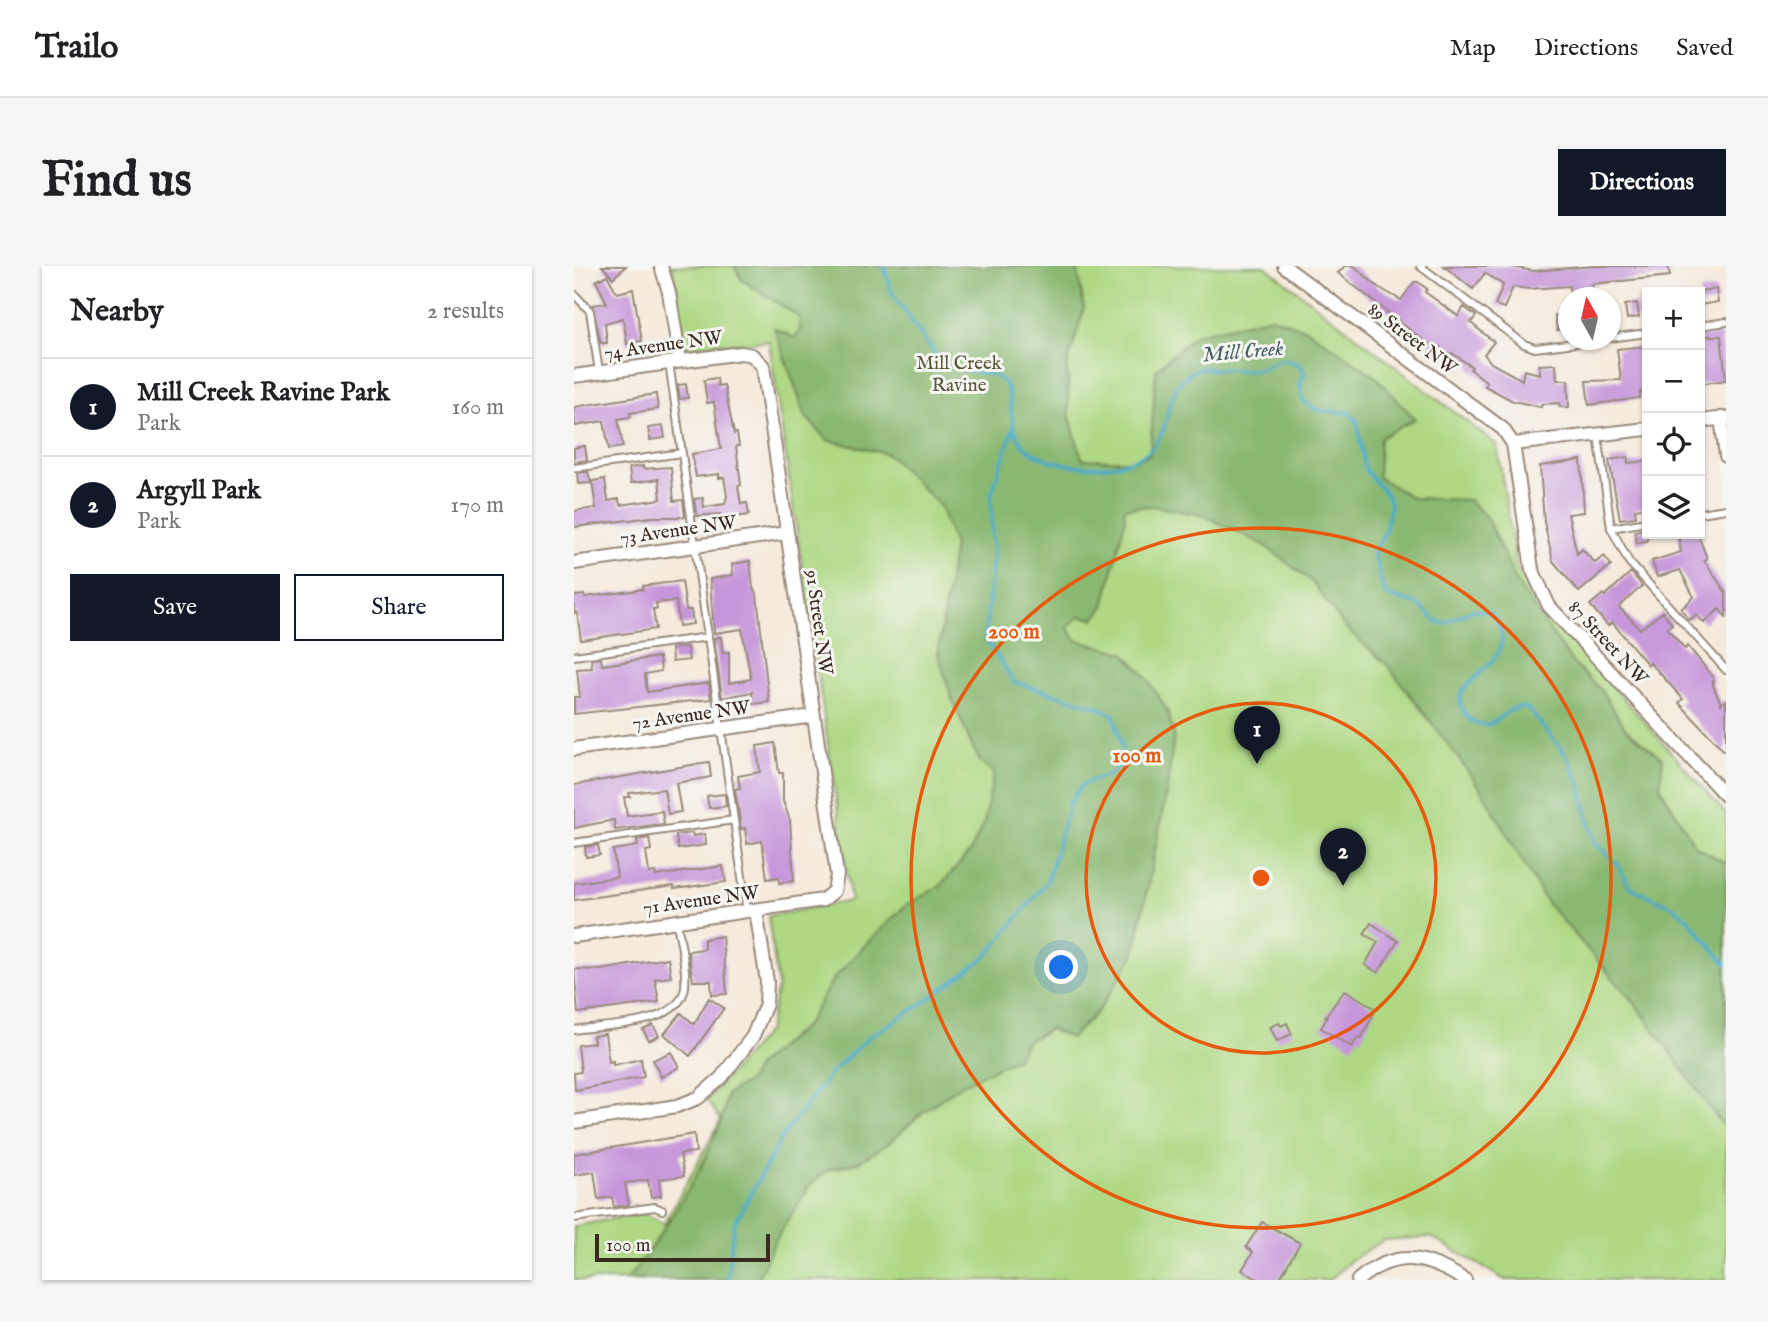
<!DOCTYPE html>
<meta charset="utf-8">
<style>
:root{--surface:#fff;--page:#f6f6f6;--text:#202124;--muted:#757577;--line:#e0e0e0;--accent:#111827}
body{margin:0;font-family:"IM FELL English",serif;background:var(--page);color:var(--text)}
.controls{position:absolute;right:21px;top:21px;display:grid;overflow:hidden;border-radius:0px;box-shadow:0 2px 5px #0004}
.controls button{width:63px;height:63px;display:grid;place-items:center;padding:0;border:0;border-bottom:2px solid var(--line);background:var(--surface);color:var(--text);font:35px sans-serif}
.compass{position:absolute;left:984px;top:21px;width:63px;height:63px;border-radius:50%;background:var(--surface);box-shadow:0 2px 5px #0004;rotate:352deg}
.scale{position:absolute;left:21px;bottom:18px;width:175px;box-sizing:border-box;padding-left:7px;border:4px solid #3b2a1e;border-top:0;font-size:19px;line-height:24px;white-space:nowrap;color:#3b2a1e;-webkit-text-stroke:5px #f6f6f2;paint-order:stroke}
.you{position:absolute;left:488px;top:702px;width:24px;height:24px;margin:-18px;border:5px solid #fff;border-radius:50%;background:#1a73e8;box-shadow:0 0 0 10px #1a73e833}
.badge{display:grid;place-items:center;width:46px;height:46px;border-radius:50%;background:var(--accent);color:#fff;font-size:23px;font-weight:700}
.pin{position:absolute;translate:-50% -58px;filter:drop-shadow(0 2px 4px #0008)}
.pin::after{content:'';position:absolute;top:37px;width:24px;height:21px;background:inherit;clip-path:polygon(0 0,100% 0,50% 100%)}
.list{margin:0;padding:0;list-style:none}
h2{display:flex;justify-content:space-between;align-items:center;height:91px;margin:0;padding:0 28px;font-size:30px}
h2 small{font-size:23px;font-weight:400;color:var(--muted)}
.list li{display:grid;grid-template-columns:46px 1fr auto;gap:21px;align-items:center;box-sizing:border-box;height:98px;padding:0 28px;border-top:2px solid var(--line)}
.list b{display:block;font-size:26px;white-space:nowrap}
.list p{margin:0;font-size:23px;white-space:nowrap;color:var(--muted)}
.list em{font-size:23px;font-style:normal;color:var(--muted)}
.actions{display:flex;gap:14px;padding:21px 28px}
.actions a{flex:1;padding:16px 0;border:2px solid var(--accent);border-radius:0px;text-align:center;font-size:24px;color:var(--accent)}
.actions .main{background:var(--accent);color:#fff}
.icon{flex:none;width:38px;height:38px;fill:none;stroke:currentColor;stroke-width:2;stroke-linecap:round;stroke-linejoin:round}
.map{position:relative;flex:none;width:1152px;height:1014px;overflow:hidden;border-radius:0px}
header{display:flex;align-items:center;gap:42px;box-sizing:border-box;height:98px;padding:0 35px;background:var(--surface);border-bottom:2px solid var(--line)}
header strong{font-size:33px}
nav{display:flex;gap:38px;margin-inline-start:auto;font-size:24px}
.intro{display:flex;align-items:center;justify-content:space-between;box-sizing:border-box;height:168px;padding:0 42px}
h1{margin:0;font-size:49px}
.button{padding:18px 32px;border-radius:0px;background:var(--accent);color:#fff;font-size:24px;font-weight:700}
main{display:flex;gap:42px;padding:0 42px}
aside{flex:1;background:var(--surface);border-radius:0px;box-shadow:0 2px 5px #0004}
.map>svg:first-child{display:block}
</style>
<header>
<strong>Trailo</strong>
<nav><a>Map</a><a>Directions</a><a>Saved</a></nav>
</header>
<div class="intro"><h1>Find us</h1><a class="button">Directions</a></div>
<main>
<aside>
<h2>Nearby<small>2 results</small></h2>
<ul class="list">
<li><span class="badge">1</span><div><b>Mill Creek Ravine Park</b><p>Park</p></div><em>160 m</em></li>
<li><span class="badge">2</span><div><b>Argyll Park</b><p>Park</p></div><em>170 m</em></li>
</ul>
<div class="actions"><a class="main">Save</a><a>Share</a></div>
</aside>
<div class="map">
<svg width="1152" height="1014" viewBox="0 0 1152 1014">
<rect width="100%" height="100%" fill="#f6f6f2"/>
<filter id="ink" filterUnits="userSpaceOnUse"><feTurbulence type="fractalNoise" baseFrequency=".0143" numOctaves="2"/><feDisplacementMap in="SourceGraphic" scale="14" xChannelSelector="R" yChannelSelector="G"/><feConvolveMatrix kernelMatrix="1 2 1 2 8 2 1 2 1" color-interpolation-filters="sRGB"/></filter>
<filter id="wash" filterUnits="userSpaceOnUse"><feTurbulence type="fractalNoise" baseFrequency=".00686" numOctaves="4" result="noise"/><feDisplacementMap in="SourceGraphic" scale="28" xChannelSelector="R" yChannelSelector="G"/><feGaussianBlur stdDeviation="1.57" result="paint"/><feColorMatrix in="noise" values="0 0 0 0 0 0 0 0 0 0 0 0 0 0 0 0 0 1.4 0 .05"/><feComposite in="paint" operator="in"/></filter>
<g filter="url(#wash)">
<rect width="100%" height="100%" fill="#f5eadb"/>
<path fill="#aed883" stroke="#748150" stroke-width="2" d="M98,0h593l232,179 19,121 22,36 188,212v466h-221l-74,-43 -47,3 -33,20 -21,20h-756v-54l71,-13 19,11 57,-104 -14,-20 61,-69 10,-45 -10,-70 83,-15 -82,-560 -83,6z"/>
<path fill="#8ab871" stroke="#627148" stroke-width="2" d="M160,0h343l7,42 -17,58 2,48 13,45 52,2 16,-7 6,-84 40,-36 76,-17 36,13 68,47 39,42 -35,19 -2,39 35,21 56,2 18,18 31,67 54,77 28,27 26,40 37,30 -3,28 36,60 30,16v267l-92,-128 -88,-100 -62,-108 -37,-51 -59,-77 -43,-39 -33,-45 -49,-38 -61,-29 -50,-9 -28,2 1,12 -21,86 -10,13 -14,-3 -13,11 9,13 48,13 21,22 23,37 6,23 -7,55 -33,165 -35,55 -28,28 -21,-9 -23,12 -10,17 -56,27 -37,26 -35,32 -30,19 -31,8 -18,15 -34,54 -19,41h-130c34,-44 94,-132 100,-186l23,-14 7,-14 50,-42 26,-45 36,-38 37,-36 34,-19 30,-34 14,-30 10,-49 -14,-12 -7,-13 -21,-49 -14,-46 16,-108 -14,-39 -52,-52 -61,-14 -21,-23 -32,-89 21,10 5,-8 -1,-13 -57,-37z"/>
<g fill="none" stroke-linecap="round" stroke-linejoin="round">
<path stroke="#48aac8" stroke-width="3.5" d="M310,0l8,27 48,68 15,8 36,5 12,7c12,18 4,42 18,61 22,30 109,34 133,4 22,-27 5,-56 43,-77 19,-2 37,2 56,1 19,-1 20,-18 48,-5l4,9 -5,10 3,16 14,10 33,3 7,8 8,49 22,25 3,11 -4,23 -12,24 9,36 5,7 29,8 19,17 8,2 29,-13 18,2c29,37 -6,54 -29,79 -6,18 7,35 26,34 13,-6 23,-21 39,-17l39,46 14,30 14,57 24,24 12,22 44,20 15,13 37,44
M153,1014l7,-56 50,-90 48,-62 37,-35 51,-32 66,-48 61,-75 23,-80 13,-18 30,-11 8,-10 1,-16 -8,-32 -18,-9 -82,-24 -29,-44 8,-79 -2,-64 22,-66"/>
</g>
<g id="blocks">
<path fill="#c696da" d="M28,0h24l-13,12z
M771,0h9l24,21 23,13 13,-18h4l9,7 -2,3 33,24 6,-9 12,9 -5,7 23,19 -10,12 7,9 31,17 2,-10 16,4 -1,-9 17,-1 1,16h11l1,27h-9v-4l-18,1 -1,3 -28,-6 -28,-15 2,-4 -17,-13 2,-2 -20,-14 -1,2 -16,-11 -2,2 -9,-5 -86,-68z
M870,0h64l25,5 61,-5h74l2,10 -78,8 1,6 -23,3 -1,-7 -40,3 -16,-2 -9,21 -9,-3 8,-20 -18,-12 -12,16z
M33,9l10,18 16,-4 9,52 -15,3 -4,-26 -18,5 2,20h-6l-9,-38 15,-2 -11,-22z
M1142,23l2,13 -18,3v-14z
M1063,37l2,14 -12,2 -2,-14z
M995,47v15l-12,2 -2,-15z
M1126,70h21l5,44 -26,4z
M1073,80v45l-7,1v6l-51,7 -3,-24 35,-1 -4,-31z
M143,112l1,8 6,-1 10,49 3,-1 2,13h-3l5,39 -3,1 3,18 6,-1 2,12 -29,4v-5l-23,2 -3,-17 9,-1 1,9 21,-3 2,-8 -3,-19 -5,1v-4l-23,3 -4,-23 29,-5 -7,-47 -7,1 -3,-23z
M112,118l2,14 -8,1 -2,-14z
M82,128l2,15 -28,4 1,4 -13,2 5,28 -14,2 -5,-28 -29,5 -1,-19z
M89,160l2,12 -15,2 -2,-12z
M11,180l2,14 -13,2v-14z
M1054,191v6l19,-2v46l-12,2 1,8 -16,2 -11,-59z
M1007,194l3,52 -16,2 9,40 5,-5 13,14 9,-7 7,9 -32,27 -26,-31 -9,-39 -4,-56z
M69,200v3l28,-2 3,34 9,-1 2,17h-33l-78,10v-16l22,-3 -4,-27 13,-2 3,22 11,-2 1,6 41,-6 -2,-20 -28,4 -2,-15z
M14,206l3,11 -13,1 -1,-11z
M1073,263v12l-10,2 -2,-12z
M1104,268h20l9,25 -3,1 22,33v24l-7,-8 -15,14 -8,-9 -6,6 -9,-11 13,-12 -14,-27 -23,7 -5,-16 29,-9z
M176,295l3,27 4,7 12,107 -16,2 -1,-12 -30,6 -8,-60 7,-1 2,16 6,-1v31l22,-4 -9,-50 -28,4 -4,-54 23,-4 -1,-11z
M1057,306l11,14 -23,21 21,22 23,-17 9,12 -5,4 18,21 3,-3 25,31v8l8,19 5,-4v53l-47,-50 4,-4 -26,-29 -7,-7 -2,2 -36,-43 -4,4 -18,-21 13,-11 2,2z
M108,315l4,29h5l2,14 -14,2 -3,-25 -20,2 1,6h-4l3,20 -75,11 -4,-28 -3,1v-17l10,-1 1,2 47,-6 11,-2v-3z
M113,381l2,13 -17,2 -1,-13z
M85,391l2,14 -16,3 2,18 62,-9 2,16 -137,15v-17h6l-3,-28 15,-1 -1,-9 10,-1 1,7z
M201,477l4,30h4v28l7,19 4,61 -15,2v-6l-12,2 -5,-38 -15,3 -2,-16 -4,1 -6,-40 5,-1 -2,-12 22,-4 -3,-26z
M135,496l2,15 -35,6 5,29 -13,2 -4,-25 -35,4 1,4h-6l3,19 35,-5 2,13 -49,6 -1,-10 -40,8v-43z
M151,528l1,12 -17,2 -2,-12z
M118,567l1,3 12,-2 1,11 -28,4 -2,-14z
M75,572l2,12 -5,1 3,22 6,-1 1,4 67,-10 3,16 -52,7v-3l-100,14v-17l43,-6 -4,-27 25,-4 -1,-6z
M24,579l2,10 -14,2 -1,-10z
M797,657l27,18 -20,32 -13,-8 13,-23 -14,-8z
M148,670l5,58 -15,1 -1,-14h-18l-5,-30 16,-2v-10z
M94,692l3,19 -16,2 4,23 -81,11 -4,-44 27,1z
M771,724l31,19 -15,30 -3,-2 -6,10 -31,-19 6,-10 -2,-1z
M135,732l15,10 -34,48 -26,-22 17,-21 13,11z
M705,757l2,3 6,-3 5,11 -15,7 -7,-14z
M79,759l6,11 -10,5 -6,-11z
M31,768l4,28 4,-1v4l28,-6 3,18 -69,13 -1,-17 7,-1 -3,-27 16,-2 -1,-7z
M97,786l8,15 -18,10 -8,-17z
M120,868l2,18 -16,2 4,22 -25,3 2,17 -10,1 -3,-17 -23,3 4,22 -15,2 -2,-10 -14,2 -4,-27 -20,3v-21z
M688,956l38,21 -21,37h-20l-17,-10 11,-18 -7,-5z"/>
</g>
</g>
<g filter="url(#ink)">
<use href="#blocks" fill-opacity="0" stroke="#988a7c" stroke-width="2"/>
<g fill="none" stroke-linecap="round" stroke-linejoin="round">
<g stroke="#988a7c" stroke-width="10">
<path id="service" d="M846,0l104,78 11,4 65,-8
M0,28l16,17 9,61
M1126,60l26,-4
M1036,72l37,-5
M95,96l78,550
M1024,169l13,93 18,34 97,108
M0,202l108,-15
M1126,247l26,-4
M1037,262l36,-6
M0,390l134,-19
M0,577l160,-23
M0,764c30,-5 106,-3 111,-43 2,-20 -5,-45 -8,-65
M0,952l81,-11 7,3"/>
</g>
<g stroke="#988a7c" stroke-width="16">
<path id="minor" d="M87,0l8,26 11,69
M710,0l219,163 10,15 19,125 17,37 177,190
M0,110l167,-23 11,2 11,11 74,509 -3,16 -11,9 -249,36
M1147,152l5,38
M1126,155l26,-3
M939,178l134,-15
M0,297l213,-30
M0,483l240,-33
M0,856l103,-16 21,-8 23,-20 32,-42 13,-32 1,-22 -11,-72
M784,1014c38,-32 68,-24 107,0"/>
</g>
<use href="#service" stroke="#fff" stroke-width="6"/>
<use href="#minor" stroke="#fff" stroke-width="12"/>
</g>
</g>
<g fill="none" stroke="#e8590c" stroke-width="3.5">
<circle cx="687" cy="612" r="175"/>
<circle cx="687" cy="612" r="350"/>
</g>
<g text-anchor="middle" stroke-width="6" stroke-linejoin="round" paint-order="stroke">
<g font-size="19" fill="#3b2a1e" stroke="#f6f6f2">
<text transform="translate(839 72) rotate(37)" y="7">89 Street NW</text>
<text transform="translate(89 78) rotate(-8)" y="7">74 Avenue NW</text>
<text transform="translate(104 263) rotate(-8)" y="7">73 Avenue NW</text>
<text transform="translate(246 356) rotate(82)" y="7">91 Street NW</text>
<text transform="translate(1035 376) rotate(47)" y="7">87 Street NW</text>
<text transform="translate(117 448) rotate(-8)" y="7">72 Avenue NW</text>
<text transform="translate(127 633) rotate(-8)" y="7">71 Avenue NW</text>
</g>
<g font-size="19" fill="#585637" stroke="#f6f6f2">
<text x="385" y="103">Mill Creek<tspan x="385" dy="22">Ravine</tspan></text>
</g>
<g font-size="21" font-style="italic" fill="#405d62" stroke="#f6f6f2">
<text transform="translate(669 85) rotate(-5)" y="7">Mill Creek</text>
</g>
</g>
<circle cx="687" cy="612" r="10" fill="#e8590c" stroke="#f6f6f2" stroke-width="3.5"/>
<g font-size="21" text-anchor="middle" font-weight="bold" fill="#e8590c" stroke="#f6f6f2" stroke-width="6" stroke-linejoin="round" paint-order="stroke">
<text x="440" y="372">200 m</text>
<text x="563" y="496">100 m</text>
</g>
</svg>
<div class="controls">
<button>+</button>
<button>−</button>
<button><svg class="icon" aria-label="locate" viewBox="0 0 24 24"><circle cx="12" cy="12" r="6"/><path d="M12 2v4M12 18v4M2 12h4M18 12h4"/></svg></button>
<button><svg class="icon" aria-label="layers" viewBox="0 0 24 24"><path d="M12 4l9 5-9 5-9-5zM3 14l9 5 9-5"/></svg></button>
</div>
<svg class="compass" viewBox="-18 -18 36 36"><path d="M0-13l5 13h-10z" fill="#e53935"/><path d="M0 13l5-13h-10z" fill="#757577"/></svg>
<div class="scale">100 m</div>
<div class="you"></div>
<div class="pin badge" style="left:683px;top:498px">1</div>
<div class="pin badge" style="left:769px;top:620px">2</div>
</div>
</main>
